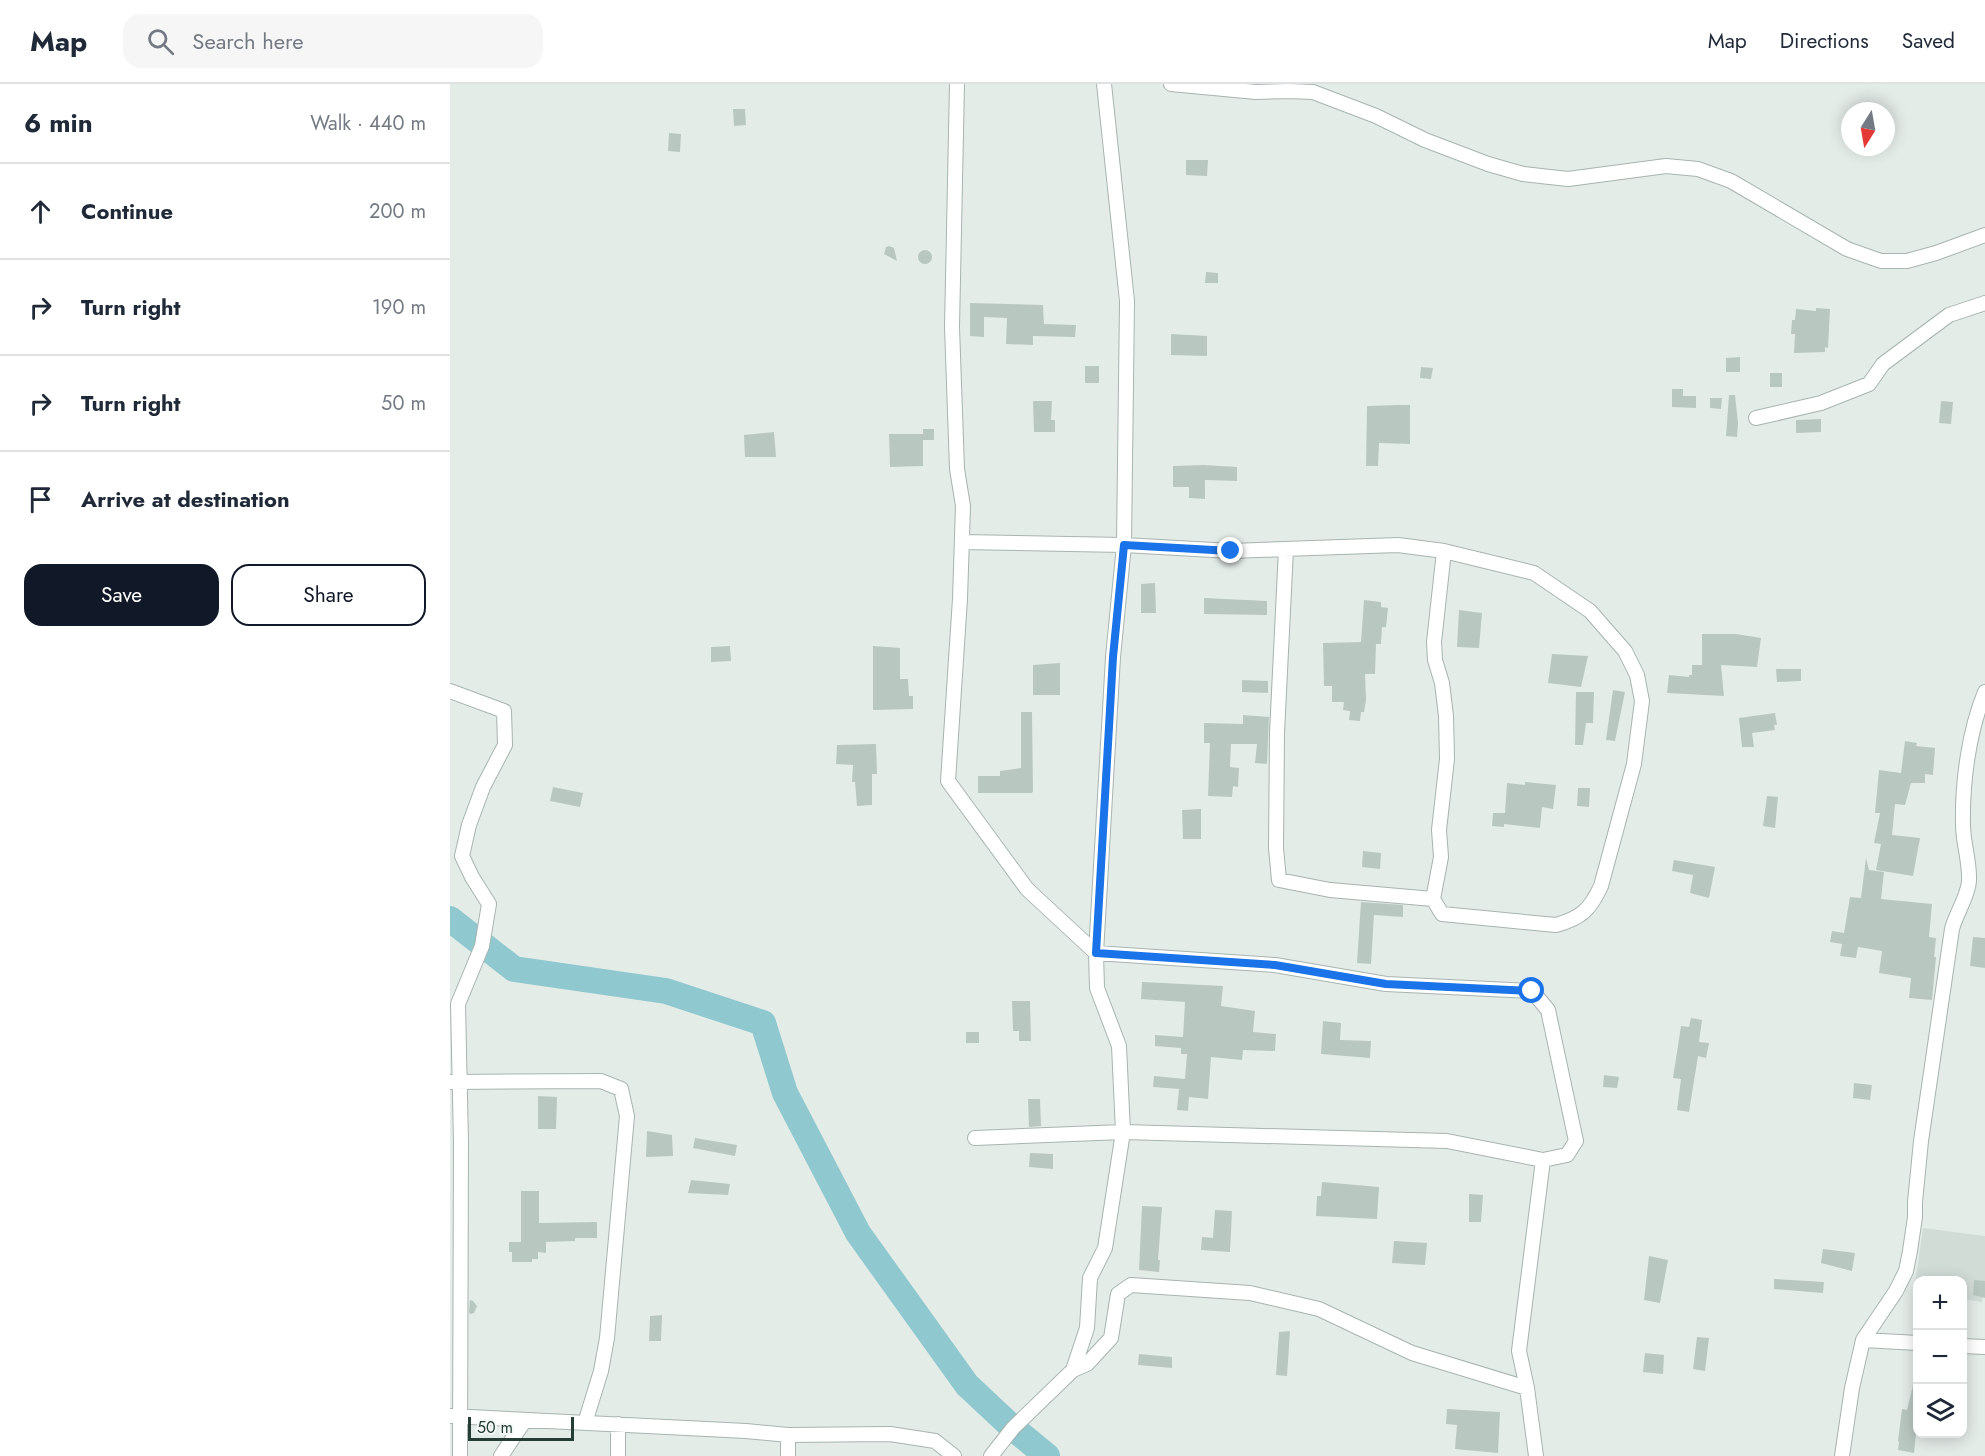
<!DOCTYPE html>
<meta charset="utf-8">
<style>
:root{--surface:#fff;--page:#f6f6f7;--text:#1f2937;--muted:#747a83;--line:#e0e1e3;--accent:#111827}
body{margin:0;font-family:Jost,sans-serif;background:var(--page);color:var(--text)}
.controls{position:absolute;right:18px;bottom:18px;display:grid;overflow:hidden;border-radius:12px;box-shadow:0 3px 15px #0003}
.controls button{width:54px;height:54px;display:grid;place-items:center;padding:0;border:0;border-bottom:2px solid var(--line);background:var(--surface);color:var(--text);font:30px sans-serif}
.compass{position:absolute;left:1391px;top:18px;width:54px;height:54px;border-radius:50%;background:var(--surface);box-shadow:0 3px 15px #0003;rotate:191deg}
.scale{position:absolute;left:18px;bottom:15px;width:106px;box-sizing:border-box;padding-left:6px;border:3px solid #243d35;border-top:0;font-size:16px;line-height:21px;white-space:nowrap;color:#243d35;-webkit-text-stroke:4px #f4f9f6;paint-order:stroke}
.stop{position:absolute;width:18px;height:18px;margin:-14px;border:4px solid #1a73e8;border-radius:50%;background:#fff}
.stop.end{background:#1a73e8;border-color:#fff;box-shadow:0 2px 6px #0008}
.list{margin:0;padding:0;list-style:none}
h2{display:flex;justify-content:space-between;align-items:center;height:78px;margin:0;padding:0 24px;font-size:26px}
h2 small{font-size:20px;font-weight:400;color:var(--muted)}
.list li{display:grid;grid-template-columns:39px 1fr auto;gap:18px;align-items:center;box-sizing:border-box;height:96px;padding:0 24px;border-top:2px solid var(--line)}
.list b{display:block;font-size:22px;white-space:nowrap}
.list em{font-size:20px;font-style:normal;color:var(--muted)}
.actions{display:flex;gap:12px;padding:18px 24px}
.actions a{flex:1;padding:14px 0;border:2px solid var(--accent);border-radius:18px;text-align:center;font-size:21px;color:var(--accent)}
.actions .main{background:var(--accent);color:#fff}
.icon{flex:none;width:33px;height:33px;fill:none;stroke:currentColor;stroke-width:2;stroke-linecap:round;stroke-linejoin:round}
.map{position:relative;flex:none;width:1535px;height:1372px;overflow:hidden}
header{display:flex;align-items:center;gap:36px;box-sizing:border-box;height:84px;padding:0 30px;background:var(--surface);border-bottom:2px solid var(--line)}
header strong{font-size:28px}
nav{display:flex;gap:33px;margin-inline-start:auto;font-size:21px}
.search{width:420px;height:54px;background:var(--page);display:flex;align-items:center;gap:15px;box-sizing:border-box;padding:0 21px;border-radius:18px;color:var(--muted);font-size:22px}
main{display:flex}
aside{flex:1;background:var(--surface)}
.map>svg:first-child{display:block}
</style>
<header>
<strong>Map</strong>
<div class="search"><svg class="icon" aria-label="search" viewBox="0 0 24 24"><circle cx="10" cy="10" r="6"/><path d="M15 15l6 6"/></svg>Search here</div>
<nav><a>Map</a><a>Directions</a><a>Saved</a></nav>
</header>
<main>
<aside>
<h2>6 min<small>Walk · 440 m</small></h2>
<ul class="list">
<li><svg class="icon" aria-label="ahead" viewBox="0 0 24 24"><path d="M12 20V5M6 11l6-6 6 6"/></svg><div><b>Continue</b></div><em>200 m</em></li>
<li><svg class="icon" aria-label="right" viewBox="0 0 24 24"><path d="M7 20v-9h11M14 6l5 5-5 5"/></svg><div><b>Turn right</b></div><em>190 m</em></li>
<li><svg class="icon" aria-label="right" viewBox="0 0 24 24"><path d="M7 20v-9h11M14 6l5 5-5 5"/></svg><div><b>Turn right</b></div><em>50 m</em></li>
<li><svg class="icon" aria-label="arrive" viewBox="0 0 24 24"><path d="M6 21V4h12l-3 4 3 4H6"/></svg><div><b>Arrive at destination</b></div></li>
</ul>
<div class="actions"><a class="main">Save</a><a>Share</a></div>
</aside>
<div class="map">
<svg width="1535" height="1372" viewBox="0 0 1535 1372">
<rect width="100%" height="100%" fill="#e4ece8"/>
<path fill="#d2dcd7" d="M1473,1144l62,8v46l-3,20 -19,-3 -1,-19h-44l-1,13 -3,-1z"/>
<g fill="none" stroke-linecap="round" stroke-linejoin="round">
<path stroke="#8fc8ce" stroke-width="26" d="M0,835l64,50 152,22 97,32 22,70 73,140 109,152 46,43 34,28"/>
</g>
<path fill="#b9c7c1" d="M283,25h12l1,16 -12,1z
M219,49l12,1 -1,18 -12,-1z
M736,76h22l-1,16 -21,-1z
M439,162l5,2 3,13 -13,-7 2,-7z
M468 173a7 7 0 1 1 14 0a7 7 0 1 1-14 0Z
M756,188l12,1v10h-13z
M520,219l73,2 1,19 32,1 -1,12 -42,-1v9l-27,-1 1,-26 -23,-1v20l-14,-1z
M1366,224l14,1 -2,39 -3,-1v5l-31,1 1,-19h-4l1,-14h3l1,-11 20,2z
M721,250l36,2v20l-36,-1z
M1290,273v15h-14v-14z
M635,282h14v17h-14z
M971,283l12,1 -2,11 -11,-1z
M1320,289h12v14h-12z
M1222,305h11v7h13v12l-24,-1z
M1279,311h6l3,28 -1,14 -11,-1z
M1260,314h12l-1,11 -11,-1z
M583,317h19l-1,19h4v12h-21z
M1491,317l12,1 -2,22 -12,-1z
M948,321h12v39l-31,-1 -1,23h-12l1,-60z
M1371,335v13l-25,1v-13z
M473,345h11v11h-11z
M324,348l2,25h-31l-1,-22z
M439,350h34v32l-33,1z
M754,381l33,2v14l-32,-1v19l-16,-1v-11h-16v-21z
M705,499l1,30h-15v-29z
M754,514l63,3v14l-63,-1z
M914,516l17,2v5l7,1 -2,19h-4l-1,17h-5l-1,30h-10l1,26 -2,12h-3l-1,9 -11,-1 1,-9 -7,-1 1,-8h-12v-16h-8l-1,-43 38,-1z
M1009,526l23,3 -3,35 -22,-1z
M1252,550h34l25,4 -4,29 -36,-2 3,31 -57,-3 2,-18 20,2v-2h3v-10h10z
M280,562l1,15 -20,1v-15z
M423,562l27,2v31h8l1,17h4v13l-40,1z
M1102,570l36,2 -7,31 -33,-4z
M610,579v32h-27v-30z
M1326,585h25v12l-24,1z
M792,596l26,1v12l-26,-1z
M1163,606l12,2 -10,49 -9,-1z
M1126,608h18l-1,31h-7l-3,22h-8z
M571,628h11l1,79 -1,2h-54v-17h22v-5l21,-3z
M1325,629l2,12h-3l1,5 -23,3 2,14h-12l-3,-29z
M793,631l26,2 -2,47 -12,-1 2,-19h-26l-1,23 9,1 -1,19 -5,-1 -1,11 -24,-1 2,-53h-6v-20l39,1z
M1455,657l12,2 -1,3 19,2 -2,27 -8,-1v9h-14l-6,22 -10,-1 -3,31 28,3 -7,38 -37,-6 5,-26 -7,-1 6,-30h-5l4,-43 22,3z
M426,660l1,30h-5v31l-15,1 -2,-24h-3l1,-17 -17,-1 1,-19z
M1075,698l31,3 -3,24 -11,-2 -2,21 -36,-4v3l-12,-1 1,-13h12l2,-30 18,2z
M103,703l30,6 -3,14 -30,-6z
M1128,704h12l-1,19 -12,-1z
M1317,712l11,1 -3,31 -12,-2z
M751,725v30h-18l-1,-29z
M913,767l18,2 -1,16 -18,-2z
M1416,774l3,12 15,2 -3,27 51,5 -3,33 7,1 -2,19h2l-4,43 -23,-2 2,-20 -32,-5 3,-22 -24,-4 -2,11 -16,-2 2,-12 -12,-2 2,-11 12,2 6,-36 11,1z
M1224,776l41,7 -6,31 -19,-5 3,-18 -21,-4z
M911,818l42,3v12l-29,-2 -3,49 -14,-1z
M1523,853l12,1v30l-15,-2z
M692,898l81,4 -2,20 34,5 -2,21 23,2 -1,17 -32,-1 -1,10 -31,-3 -3,42 -19,-2 -1,14 -11,-1 2,-21 -26,-2 1,-11 31,3 2,-25h-6v-6l-26,-2v-11l28,2 2,-35 -44,-3z
M562,917h18l1,40h-12v-10h-6z
M1241,934l11,2 -3,22 10,1 -3,15 -8,-2 -9,56 -12,-2 4,-31 -8,-1 8,-52 8,1z
M873,937l18,2 -1,17 31,1 -1,17 -49,-4z
M516,948h13v11h-13z
M1154,991l15,2 -2,11 -14,-1z
M1404,999l18,2 -2,15 -17,-2z
M88,1012l19,1 -1,32h-18z
M578,1015h12l1,27 -12,1z
M197,1047l25,4 1,21 -27,1z
M245,1054l42,7 -2,11 -42,-8z
M580,1069l23,1v15l-24,-2z
M241,1096l39,4 -2,11 -40,-2z
M872,1098l57,5 -2,32 -61,-3 1,-20h4z
M71,1107h18v32l58,-1v16h-22v3l-29,1v11l-8,-1v7h-6v3h-20v-10h-3v-10h12z
M1019,1110l14,1 -2,27h-12z
M692,1122l20,1 -4,53h2l-1,12 -20,-2z
M765,1126l17,1 -2,41 -29,-2 1,-13 11,1z
M944,1157l33,2 -2,22 -33,-2z
M1373,1165l32,4 -3,18 -31,-8z
M1199,1172l19,4 -8,43 -16,-3z
M1324,1195l50,3 -1,11 -49,-4z
M1524,1196l11,1v17l-12,-3z
M20,1216l3,1 4,5 -3,7 -3,1 -2,-1z
M212,1231l-1,26h-12l1,-25z
M840,1247l-3,45 -11,-1 3,-43z
M1247,1253l12,1 -4,33 -12,-2z
M1195,1269l19,2 -1,19 -20,-2z
M689,1270l33,3v11l-34,-3z
M1463,1301l4,1v39l-3,28 -16,-3 1,-8 -1,-1 4,-32 5,1z
M997,1325l53,3 -2,41 -43,-4 2,-24 -11,-1z"/>
<g fill="none" stroke-linecap="round" stroke-linejoin="round">
<g stroke="#a7b4af" stroke-width="16">
<path id="minor" d="M507,0l-5,243 5,142 6,37 -3,93 -12,182 79,108 69,64 1,35 22,58 4,86 -18,116 -15,30 -3,50 -14,42 -60,58 -22,28
M654,0l23,217 -3,244 -11,112 -17,296 179,12 111,19 146,7 16,19 28,131 -9,14 -24,5
M721,0l85,8 33,-1 24,1 63,24 49,24 63,24 35,10 45,5 98,-13 32,3 33,12 116,68 34,12h26l29,-8 49,-18
M1306,334l65,-15 48,-19 14,-20 66,-49 36,-12
M512,458l162,3 107,6 167,-6 46,6 90,22 56,38 35,40 12,24 5,26 -8,63 -33,122c-11,24 -20,32 -45,39l-114,-11 -9,-15 8,-42 -2,-27 8,-71 -1,-43 -4,-33 -7,-23 -1,-18 10,-91
M836,465l-9,184 -1,115 3,32 51,10 103,9
M0,607l54,20 1,34 -22,42 -14,38 -7,31 10,21 17,27 -7,42 -24,58 3,138 -1,314
M0,998l151,-1 20,8 6,27 -20,222 -6,33 -16,52
M525,1054l148,-6 324,9 96,19 -24,191 8,37 9,68
M1413,1256l55,3
M1512,1262l23,1
M623,1286l14,-6 24,-26 7,-44 13,-9 119,8 69,16 93,44 115,35
M0,1332l296,15 42,4v21
M168,1340v32
M338,1351l102,-1 45,7 19,15
M51,1372l24,-36
M1392,1372l10,-68 11,-48 33,-49 10,-20 4,-20 5,-34v-15l6,-61 31,-212c4,-16 16,-32 17,-48 1,-19 -6,-38 -6,-56 -1,-43 6,-94 22,-133"/>
</g>
<use href="#minor" stroke="#fff" stroke-width="14"/>
</g>
<g fill="none" stroke-linecap="round" stroke-linejoin="round">
<path stroke="#1a73e8" stroke-width="8" d="M781,467l-107,-6 -11,112 -17,296 179,12 111,19 146,7"/>
</g>
</svg>
<div class="controls">
<button>+</button>
<button>−</button>
<button><svg class="icon" aria-label="layers" viewBox="0 0 24 24"><path d="M12 4l9 5-9 5-9-5zM3 14l9 5 9-5"/></svg></button>
</div>
<svg class="compass" viewBox="-18 -18 36 36"><path d="M0-13l5 13h-10z" fill="#e53935"/><path d="M0 13l5-13h-10z" fill="#747a83"/></svg>
<div class="scale">50 m</div>
<div class="stop" style="left:1082px;top:907px"></div>
<div class="stop end" style="left:781px;top:467px"></div>
</div>
</main>
